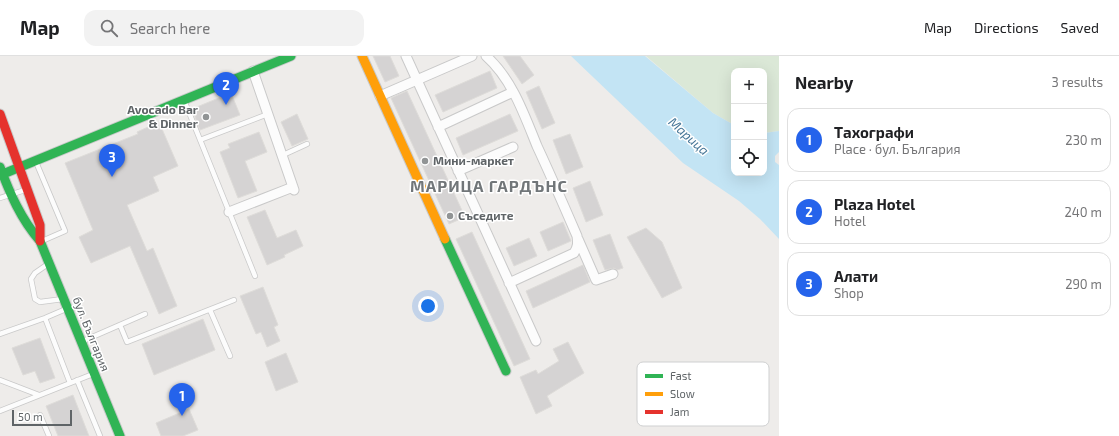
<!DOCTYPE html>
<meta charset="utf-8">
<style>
:root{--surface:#fff;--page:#f2f2f2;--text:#202124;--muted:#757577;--line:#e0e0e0;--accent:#2563eb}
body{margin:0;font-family:"Exo 2",sans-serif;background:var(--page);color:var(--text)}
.controls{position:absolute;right:12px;top:12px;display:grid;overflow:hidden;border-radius:8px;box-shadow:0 4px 16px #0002}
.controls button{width:36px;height:36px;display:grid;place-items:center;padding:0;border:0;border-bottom:1px solid var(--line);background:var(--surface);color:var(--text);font:20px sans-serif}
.scale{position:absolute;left:12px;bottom:10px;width:60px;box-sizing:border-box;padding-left:4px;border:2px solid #5f6467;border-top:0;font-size:11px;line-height:14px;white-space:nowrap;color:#5f6467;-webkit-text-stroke:3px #fff;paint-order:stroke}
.you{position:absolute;left:428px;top:250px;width:14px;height:14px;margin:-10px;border:3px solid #fff;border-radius:50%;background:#1a73e8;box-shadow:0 0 0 6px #1a73e833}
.badge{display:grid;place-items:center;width:26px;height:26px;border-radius:50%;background:var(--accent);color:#fff;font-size:13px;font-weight:700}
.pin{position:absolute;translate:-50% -33px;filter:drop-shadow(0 1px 2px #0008)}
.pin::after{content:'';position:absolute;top:21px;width:14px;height:12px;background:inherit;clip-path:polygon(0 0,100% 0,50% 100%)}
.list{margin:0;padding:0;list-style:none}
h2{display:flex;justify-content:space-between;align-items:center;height:52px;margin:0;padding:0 16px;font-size:17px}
h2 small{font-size:13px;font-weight:400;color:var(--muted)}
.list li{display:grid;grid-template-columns:26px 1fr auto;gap:12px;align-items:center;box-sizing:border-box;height:64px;margin:0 8px 8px;padding:0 8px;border:1px solid var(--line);border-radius:12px}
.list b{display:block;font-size:15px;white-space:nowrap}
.list p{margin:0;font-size:13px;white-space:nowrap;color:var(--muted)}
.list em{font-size:13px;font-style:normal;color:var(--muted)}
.icon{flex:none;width:22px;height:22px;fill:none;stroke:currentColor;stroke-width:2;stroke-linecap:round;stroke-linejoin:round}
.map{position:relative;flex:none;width:779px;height:380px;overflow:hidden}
header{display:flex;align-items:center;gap:24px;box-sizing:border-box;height:56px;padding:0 20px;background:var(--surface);border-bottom:1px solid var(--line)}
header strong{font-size:19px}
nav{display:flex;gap:22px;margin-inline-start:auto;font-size:14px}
.search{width:280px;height:36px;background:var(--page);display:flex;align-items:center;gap:10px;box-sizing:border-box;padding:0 14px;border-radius:12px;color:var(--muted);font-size:15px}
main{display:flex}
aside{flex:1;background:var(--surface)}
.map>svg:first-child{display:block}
</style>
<header>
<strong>Map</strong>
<div class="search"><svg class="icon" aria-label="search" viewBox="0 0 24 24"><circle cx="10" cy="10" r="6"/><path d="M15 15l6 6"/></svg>Search here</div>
<nav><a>Map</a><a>Directions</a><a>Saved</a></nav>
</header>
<main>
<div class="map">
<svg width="779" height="380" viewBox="0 0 779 380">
<rect width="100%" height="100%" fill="#eeecea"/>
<path fill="#dbe8d7" d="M646,0h133v75l-15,2v-62h-30v54l-21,-12z"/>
<path fill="#c3e4f4" d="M571,0h74l68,57 21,12v48h30v-40l15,-2v21l-4,4v6l4,3v74l-19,-20 -21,-18 -56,-38z"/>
<path fill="#d5d3d3" stroke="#dedcd9" d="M373,0h17l9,20 -14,6z
M503,0h17l14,19 -12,9z
M490,15l7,17 -54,24 -8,-17z
M539,30l16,37 -13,6 -16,-37z
M407,35l58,126 -16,7 -58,-126z
M231,37l9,22 -40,15 -8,-21z
M297,58l11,25 -16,7 -11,-24z
M510,58l8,17 -55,24 -7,-17z
M159,66l19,44 -25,11 6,14 -32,14 20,46 6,-3 24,58 -18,8 -29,-68 -39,17 -12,-26 14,-7 -28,-67 73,-29 -1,-2z
M259,76l8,20 -22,9 12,30 -19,7 -18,-46 10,-4 -2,-4z
M570,78l13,33 -17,7 -13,-34z
M590,125l13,34 -17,7 -13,-34z
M265,154l12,28 19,-8 7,16 -19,9 1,2 -18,8 -20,-48z
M563,166l8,19 -23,10 -8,-19z
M646,172l16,14 20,46 -20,10 -35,-61z
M472,176l58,127 -16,7 -58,-127z
M610,178l13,34 -6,2 -3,-2 -9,2 -12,-30z
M529,182l8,18 -23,10 -8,-18z
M583,209l7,17 -57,26 -7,-17z
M263,231l15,38 -4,2 6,14 -13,6 -6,-15 -5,2 -16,-38z
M203,263l12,31 -61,25 -12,-31z
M40,282l15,40 -15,5 -5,-12 -12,4 -11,-27z
M568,286l16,31 -37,23 5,10 -16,8 -16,-37 16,-7 2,4 21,-13 -6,-12z
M286,297l12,29 -22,9 -11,-29z
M73,339l16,41h-31l-12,-30z
M189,353l9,21 -15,6h-22l-5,-13z"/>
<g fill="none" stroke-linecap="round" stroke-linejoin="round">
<g stroke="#c9c9c9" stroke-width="6">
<path id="lane" d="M184,44l71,176
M200,84l68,-26
M283,99l24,-11
M36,106l29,69 -23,10
M0,142l25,-8
M48,208l-13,9 -4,6 4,20 5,3 23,-3
M210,254l20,46
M45,262l25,65
M120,269l7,17 107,-42
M0,278l45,-16 21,-9
M83,285l62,-27
M0,324l39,15
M77,324l23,56
M0,355l93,-37
M40,359l9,21"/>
</g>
<g stroke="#c9c9c9" stroke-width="11">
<path id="street" d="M406,0l130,285
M486,0c26,23 38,58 51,90 14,30 27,60 40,90 1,7 1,11 -3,17l-65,30
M253,15l41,119
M380,40l92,-40
M438,71l75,-35
M458,115l55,-24
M229,156l64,-25
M578,183l18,41 17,-6"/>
</g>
<g stroke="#c8c9c9" stroke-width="11">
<path id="fast" d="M0,111c10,27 21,52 40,74l80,195
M3,118l288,-118
M445,183l61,132"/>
</g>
<g stroke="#c8c9c9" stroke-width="11">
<path id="slow" d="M362,0l83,183"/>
</g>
<g stroke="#c8c9c9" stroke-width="11">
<path id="jam" d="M0,58l40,111v16"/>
</g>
<use href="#lane" stroke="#fcfcfc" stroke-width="4.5"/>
<use href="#street" stroke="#fcfcfc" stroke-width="9"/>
<use href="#fast" stroke="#30b455" stroke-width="9"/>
<use href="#slow" stroke="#ff9f0a" stroke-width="9"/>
<use href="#jam" stroke="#e5322d" stroke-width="9"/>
</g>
<g fill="#919495" stroke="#fff" stroke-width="1.5">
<circle cx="206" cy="61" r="4"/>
<circle cx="425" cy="105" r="4"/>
<circle cx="450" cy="160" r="4"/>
</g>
<g text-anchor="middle" stroke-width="3" stroke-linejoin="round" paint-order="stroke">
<g font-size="12" font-weight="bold" fill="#5f6467" stroke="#fff" text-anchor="start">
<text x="198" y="58" text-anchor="end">Avocado Bar<tspan x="198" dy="14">&amp; Dinner</tspan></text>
<text x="433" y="109">Мини-маркет</text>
<text x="458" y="164">Съседите</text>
</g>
<g font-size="12" fill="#5f6467" stroke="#fff">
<text transform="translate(91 278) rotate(68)" y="4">бул. България</text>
</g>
<g font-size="13" font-style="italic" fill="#477798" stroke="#fff">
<text transform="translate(689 80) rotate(42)" y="5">Марица</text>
</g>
<g font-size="16" font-weight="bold" letter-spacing="1" fill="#717679" stroke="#fff">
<text x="489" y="136">МАРИЦА ГАРДЪНС</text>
</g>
</g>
<rect x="637" y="306" width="132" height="64" rx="6" fill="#fff" stroke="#cfd0d1" stroke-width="1"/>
<rect x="645" y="318" width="18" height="4" fill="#30b455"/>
<rect x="645" y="336" width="18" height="4" fill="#ff9f0a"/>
<rect x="645" y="354" width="18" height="4" fill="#e5322d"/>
<g font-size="11" fill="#5f6467">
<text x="670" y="324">Fast</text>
<text x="670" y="342">Slow</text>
<text x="670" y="360">Jam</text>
</g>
</svg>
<div class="controls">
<button>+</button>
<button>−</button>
<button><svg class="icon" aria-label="locate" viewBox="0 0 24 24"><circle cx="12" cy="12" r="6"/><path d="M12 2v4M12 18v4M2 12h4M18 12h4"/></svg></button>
</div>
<div class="scale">50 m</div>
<div class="you"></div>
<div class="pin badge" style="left:182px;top:360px">1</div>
<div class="pin badge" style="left:226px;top:49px">2</div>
<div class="pin badge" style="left:112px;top:121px">3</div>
</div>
<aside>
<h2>Nearby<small>3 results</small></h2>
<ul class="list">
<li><span class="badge">1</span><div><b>Тахографи</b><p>Place · бул. България</p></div><em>230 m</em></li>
<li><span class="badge">2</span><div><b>Plaza Hotel</b><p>Hotel</p></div><em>240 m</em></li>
<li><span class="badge">3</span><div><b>Алати</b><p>Shop</p></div><em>290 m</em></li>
</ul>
</aside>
</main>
